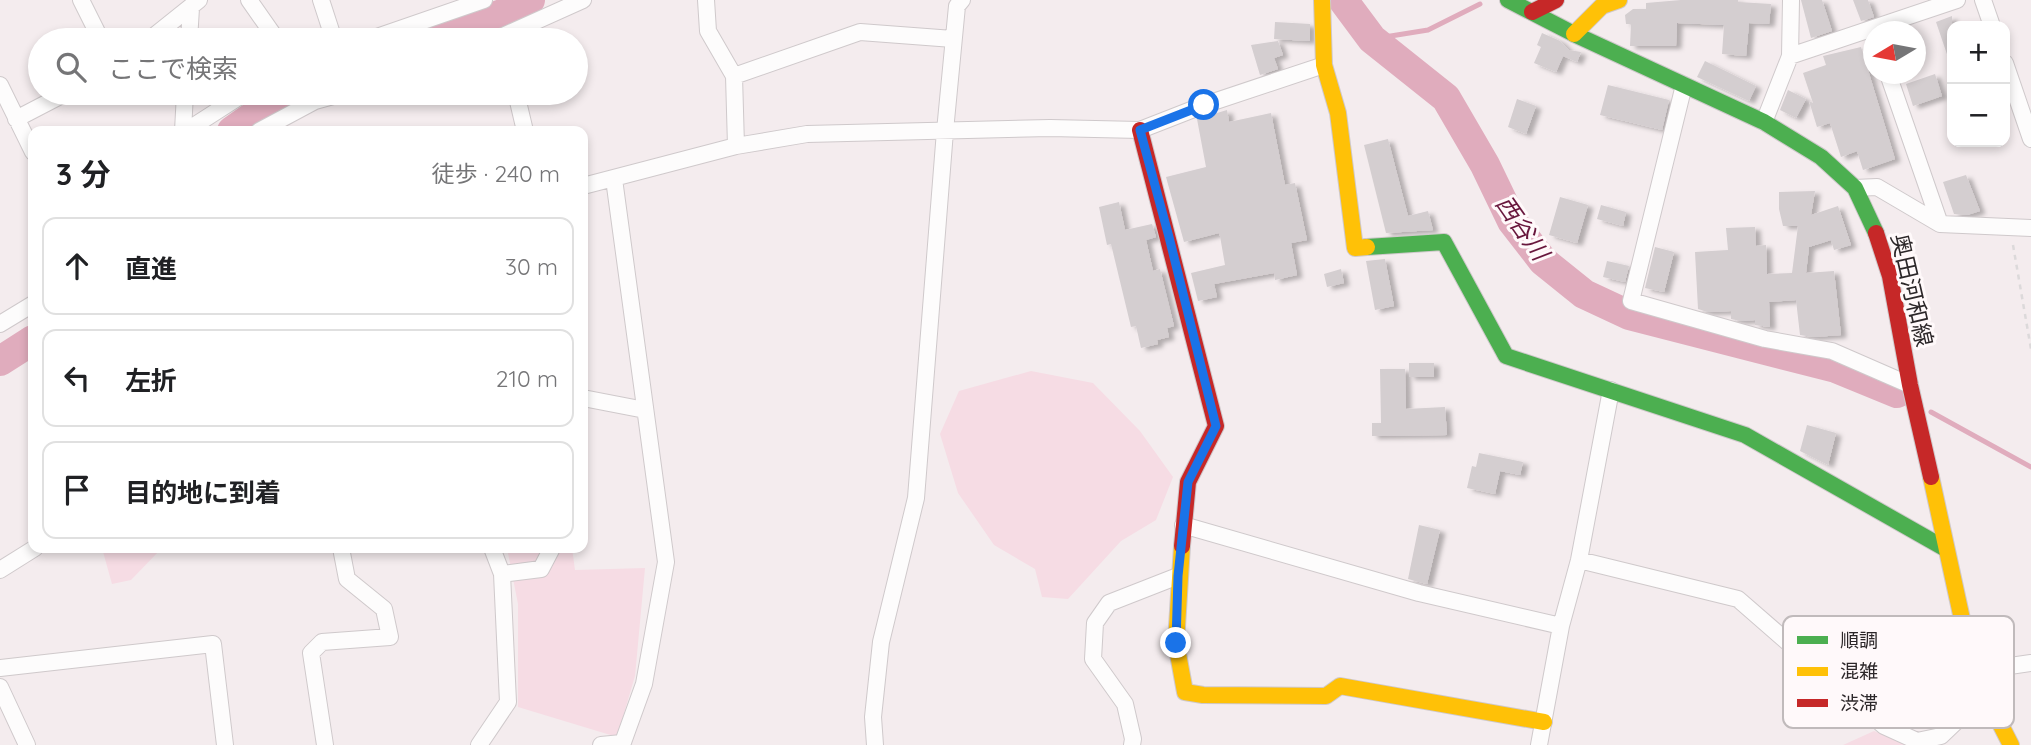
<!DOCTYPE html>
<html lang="ja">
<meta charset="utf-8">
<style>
:root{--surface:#fff;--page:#f2f2f2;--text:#202124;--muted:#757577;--line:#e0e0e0}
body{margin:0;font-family:Quicksand,"Noto Sans JP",sans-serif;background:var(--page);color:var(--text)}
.controls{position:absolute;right:21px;top:21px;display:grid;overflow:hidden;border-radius:14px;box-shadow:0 4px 10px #0003}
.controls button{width:63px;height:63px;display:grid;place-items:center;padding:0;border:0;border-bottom:2px solid var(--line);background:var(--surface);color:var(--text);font:35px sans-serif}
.compass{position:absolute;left:1863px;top:21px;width:63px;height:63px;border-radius:50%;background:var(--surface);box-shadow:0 4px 10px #0003;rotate:260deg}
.stop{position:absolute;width:21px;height:21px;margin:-16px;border:5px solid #1a73e8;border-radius:50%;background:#fff}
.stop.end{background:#1a73e8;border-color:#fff;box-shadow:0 2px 7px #0008}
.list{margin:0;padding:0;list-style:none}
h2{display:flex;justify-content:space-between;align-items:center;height:91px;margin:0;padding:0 28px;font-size:30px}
h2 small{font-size:23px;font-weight:400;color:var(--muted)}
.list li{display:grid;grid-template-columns:46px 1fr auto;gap:21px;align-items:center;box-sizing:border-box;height:98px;margin:0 14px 14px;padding:0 14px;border:2px solid var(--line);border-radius:14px}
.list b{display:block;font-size:26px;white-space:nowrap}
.list em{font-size:23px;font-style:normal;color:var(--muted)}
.icon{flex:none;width:38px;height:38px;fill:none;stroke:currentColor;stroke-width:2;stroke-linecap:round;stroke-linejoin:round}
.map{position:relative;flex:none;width:2031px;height:745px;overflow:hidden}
.search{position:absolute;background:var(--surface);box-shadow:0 4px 10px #0003;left:28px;top:28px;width:560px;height:77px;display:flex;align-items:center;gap:18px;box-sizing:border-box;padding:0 24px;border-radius:38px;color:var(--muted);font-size:26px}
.panel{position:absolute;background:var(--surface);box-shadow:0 4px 10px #0003;left:28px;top:126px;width:560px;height:427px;border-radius:14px}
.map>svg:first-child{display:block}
</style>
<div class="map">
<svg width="2031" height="745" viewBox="0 0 2031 745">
<defs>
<filter id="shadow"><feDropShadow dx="5.5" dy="3" stdDeviation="2" flood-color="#0004"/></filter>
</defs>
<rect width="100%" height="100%" fill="#f4ecee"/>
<path fill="#f6dce4" d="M1031,371l62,12 47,48 33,46 -17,43 -35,21 -53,58 -26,-2 -7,-28 -41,-24 -36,-52 -18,-59 19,-43z
M102,548h60l-31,32 -19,4z
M507,548h65l3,22 70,-2 -10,108 -18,61 -99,-30v-103z
M1874,731l33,14h-64z"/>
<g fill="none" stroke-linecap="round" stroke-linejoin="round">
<path stroke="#e0acbd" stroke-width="5" d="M1372,39l56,-9 52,-26
M1931,412l100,55"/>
<path stroke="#e0acbd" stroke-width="30" d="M1343,0l29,39 74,59 39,67 27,56 31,40 41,33 45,21 207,53 61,25
M434,40l73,-28 23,-12
M232,131l54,-38
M0,361l33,-21"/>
</g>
<path fill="#d4ced0" filter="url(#shadow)" d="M1681,0h57v2l33,2 -2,20 -20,-1 -3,33 -24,-2 2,-29 -47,-2 -1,23h-46l1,-22h-5l-1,-9 8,-6h13v-6z
M1801,0h21l10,31 -21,7z
M1853,0h15l6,17 -13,4z
M1952,16v47h-2l-14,-41z
M1275,22l35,2v17l-36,-2z
M1542,33l18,8 9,9 12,2 -4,10 -14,-6 -7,16 -22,-9 7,-16 -4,-2z
M1278,41l5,14 -9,3 4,11 -18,6 -9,-30z
M1861,47l34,112 -32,11 -6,-19 -16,6 -11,-34 -13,4 -8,-26 4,2 -10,-30 23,-8 -3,-9z
M1705,61l51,25 -7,15 -52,-24z
M1935,74l7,22 -29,10 -7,-22z
M1608,85l61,15 -7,30 -62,-15z
M1788,90l18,9 -10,19 -16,-8z
M1517,99l19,7 -10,28 -18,-7z
M1227,110l2,12 42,-9 14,72 10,-2 12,57 -16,3 6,32 -22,5 -1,-7 -60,11 3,13 -19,4 -7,-28 34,-8 -5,-29 -1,-3 -35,9 -18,-65 40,-10 -9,-48z
M1388,139l20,77 20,-5 5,19 -47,3 -22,-88z
M1966,175l14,36 -13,4 -13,-1 -11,-32z
M1815,191l-4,24 27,-9 13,39 -17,5 -3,-10 -22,7 -3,26 28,-2 7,64 -26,2 -15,-2 -4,-35 -27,2 1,25 -15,-2v-5l-14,1 -10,-2v-8l-23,1 -10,-3 -3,-57 33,-2 -2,-22 29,-1 1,19 10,-1 1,29 25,-1 6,-47h-15l-4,-17v-17z
M1560,197l28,8 -11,38 -28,-8z
M1119,202l6,28 27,-6 4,13 -10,3 7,31 7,-2 14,57 -7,2 2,9 -12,3 1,4 -17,4 -5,-22 -5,1 -20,-83 -4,1 -8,-38z
M1601,205l25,7 -3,14 -26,-7z
M1655,247l19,5 -10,40 -19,-4z
M1385,259l9,47 -19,4 -9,-49z
M1607,261l22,5 -4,16 -22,-5z
M1341,269l3,14 -17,4 -3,-13z
M1409,363h25v14h-25z
M1380,369h25l1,40 39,-2 2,28 -75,1v-13h9z
M1807,425l29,8 -8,32 -28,-14z
M1479,453l44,9 -3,13 -20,-4 -5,23 -28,-6 5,-22 4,1z
M1419,525l21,5 -13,54 -19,-5z"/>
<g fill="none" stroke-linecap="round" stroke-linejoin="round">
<g stroke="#cfc9cb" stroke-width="18">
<path id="street" d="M81,0l20,40
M249,0l28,40
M321,0l13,40
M706,0l2,31 26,45 2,70
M1983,0l9,26
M149,40l50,-40
M189,40l2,-32
M368,40l116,-40
M494,40l89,-40
M1790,56l167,-56
M2005,63l26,76
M1888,74l52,150
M734,76l126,-44 93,7
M0,85l33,67
M1684,85l-53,216 134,38 67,12 78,34
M516,93l9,38
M16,119l50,-26
M1764,122l26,-66 1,-56
M183,131l2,-38
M186,131l59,-38
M259,131l56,-30 29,-8
M614,179l52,383 -22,122 -22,61
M583,186l153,-40 71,-12 243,-6 90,2 64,-25 120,-40
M1855,188l22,-1 63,37 91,4
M0,324l33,-20
M583,398l62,12
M1183,525l236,68 142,33
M1579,560l159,39 146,127 33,15 24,-5 44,-42
M0,570l35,-22
M502,574l39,-5 11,-21
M0,668l213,-24 12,101
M1976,671l55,-8
M0,687l27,58
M325,745l-14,-92 11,-11 68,-5 -6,-28 -37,-30 -6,-31
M479,745l29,-43 -6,-128 -10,-26
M601,745l21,-2
M875,745l-2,-28 8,-75 35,-144 29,-367 12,-125 5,-6
M1132,745l1,-6 -8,-35 -32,-45 2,-36 14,-20 69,-27
M1539,745l22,-119 18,-66 32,-170"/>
</g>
<g stroke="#cfc9cb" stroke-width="18">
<path id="fast" d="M1508,0l66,34 190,88 57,35 34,31 21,45
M1367,247l77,-5 62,114 239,79 201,114"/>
</g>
<g stroke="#cfc9cb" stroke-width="18">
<path id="slow" d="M1322,0l2,65 14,48 17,135 12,-1
M1574,34l28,-28 17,-6
M1931,477l31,142 23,75 26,51
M1182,546l-6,97 9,49 18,3 123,1 14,-10 204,36"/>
</g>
<g stroke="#cfc9cb" stroke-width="18">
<path id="jam" d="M1532,12l24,-12
M1140,130l76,296 -28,56 -6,64
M1876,233l14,43 20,109 21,92"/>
</g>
<path stroke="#dcd9da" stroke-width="2.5" stroke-dasharray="5 5" stroke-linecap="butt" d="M2013,245l18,104"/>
<use href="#street" stroke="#fdfcfc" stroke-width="16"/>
<use href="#fast" stroke="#4caf50" stroke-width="16"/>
<use href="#slow" stroke="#ffc107" stroke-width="16"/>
<use href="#jam" stroke="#c62828" stroke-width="16"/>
</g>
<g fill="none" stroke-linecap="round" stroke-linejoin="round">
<path stroke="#1a73e8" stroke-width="9" d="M1176,643l2,-67 10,-94 28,-56 -47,-189 -29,-107 64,-25"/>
</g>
<g text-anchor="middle" stroke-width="6" stroke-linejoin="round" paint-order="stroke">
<g font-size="23" fill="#2c2729" stroke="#fff9fa">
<text transform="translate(1912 290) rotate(77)" y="8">奥田河和線</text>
</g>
<g font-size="24" font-style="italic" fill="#68163c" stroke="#fff9fa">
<text transform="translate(1522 228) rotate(55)" y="8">西谷川</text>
</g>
</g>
<rect x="1783" y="616" width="231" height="112" rx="10" fill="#fff9fa" stroke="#c0babb" stroke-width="2"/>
<rect x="1797" y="636" width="31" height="8" fill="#4caf50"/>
<rect x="1797" y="667" width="31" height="9" fill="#ffc107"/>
<rect x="1797" y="699" width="31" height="8" fill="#c62828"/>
<g font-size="19" fill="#2c2729">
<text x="1840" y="647">順調</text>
<text x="1840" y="678">混雑</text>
<text x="1840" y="710">渋滞</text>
</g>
</svg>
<div class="controls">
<button>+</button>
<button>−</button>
</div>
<svg class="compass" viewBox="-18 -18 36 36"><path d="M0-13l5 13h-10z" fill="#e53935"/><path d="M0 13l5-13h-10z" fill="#757577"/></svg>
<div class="stop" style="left:1204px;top:105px"></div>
<div class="stop end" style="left:1176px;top:643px"></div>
<div class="search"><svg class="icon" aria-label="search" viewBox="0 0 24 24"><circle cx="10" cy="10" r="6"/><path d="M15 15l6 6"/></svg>ここで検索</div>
<section class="panel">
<h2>3 分<small>徒歩 · 240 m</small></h2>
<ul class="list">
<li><svg class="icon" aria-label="ahead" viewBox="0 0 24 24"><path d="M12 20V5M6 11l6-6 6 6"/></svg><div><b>直進</b></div><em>30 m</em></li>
<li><svg class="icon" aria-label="left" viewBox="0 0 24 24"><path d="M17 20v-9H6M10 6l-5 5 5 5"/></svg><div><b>左折</b></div><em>210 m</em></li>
<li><svg class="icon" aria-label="arrive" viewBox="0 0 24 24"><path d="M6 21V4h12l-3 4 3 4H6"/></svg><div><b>目的地に到着</b></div></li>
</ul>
</section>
</div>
